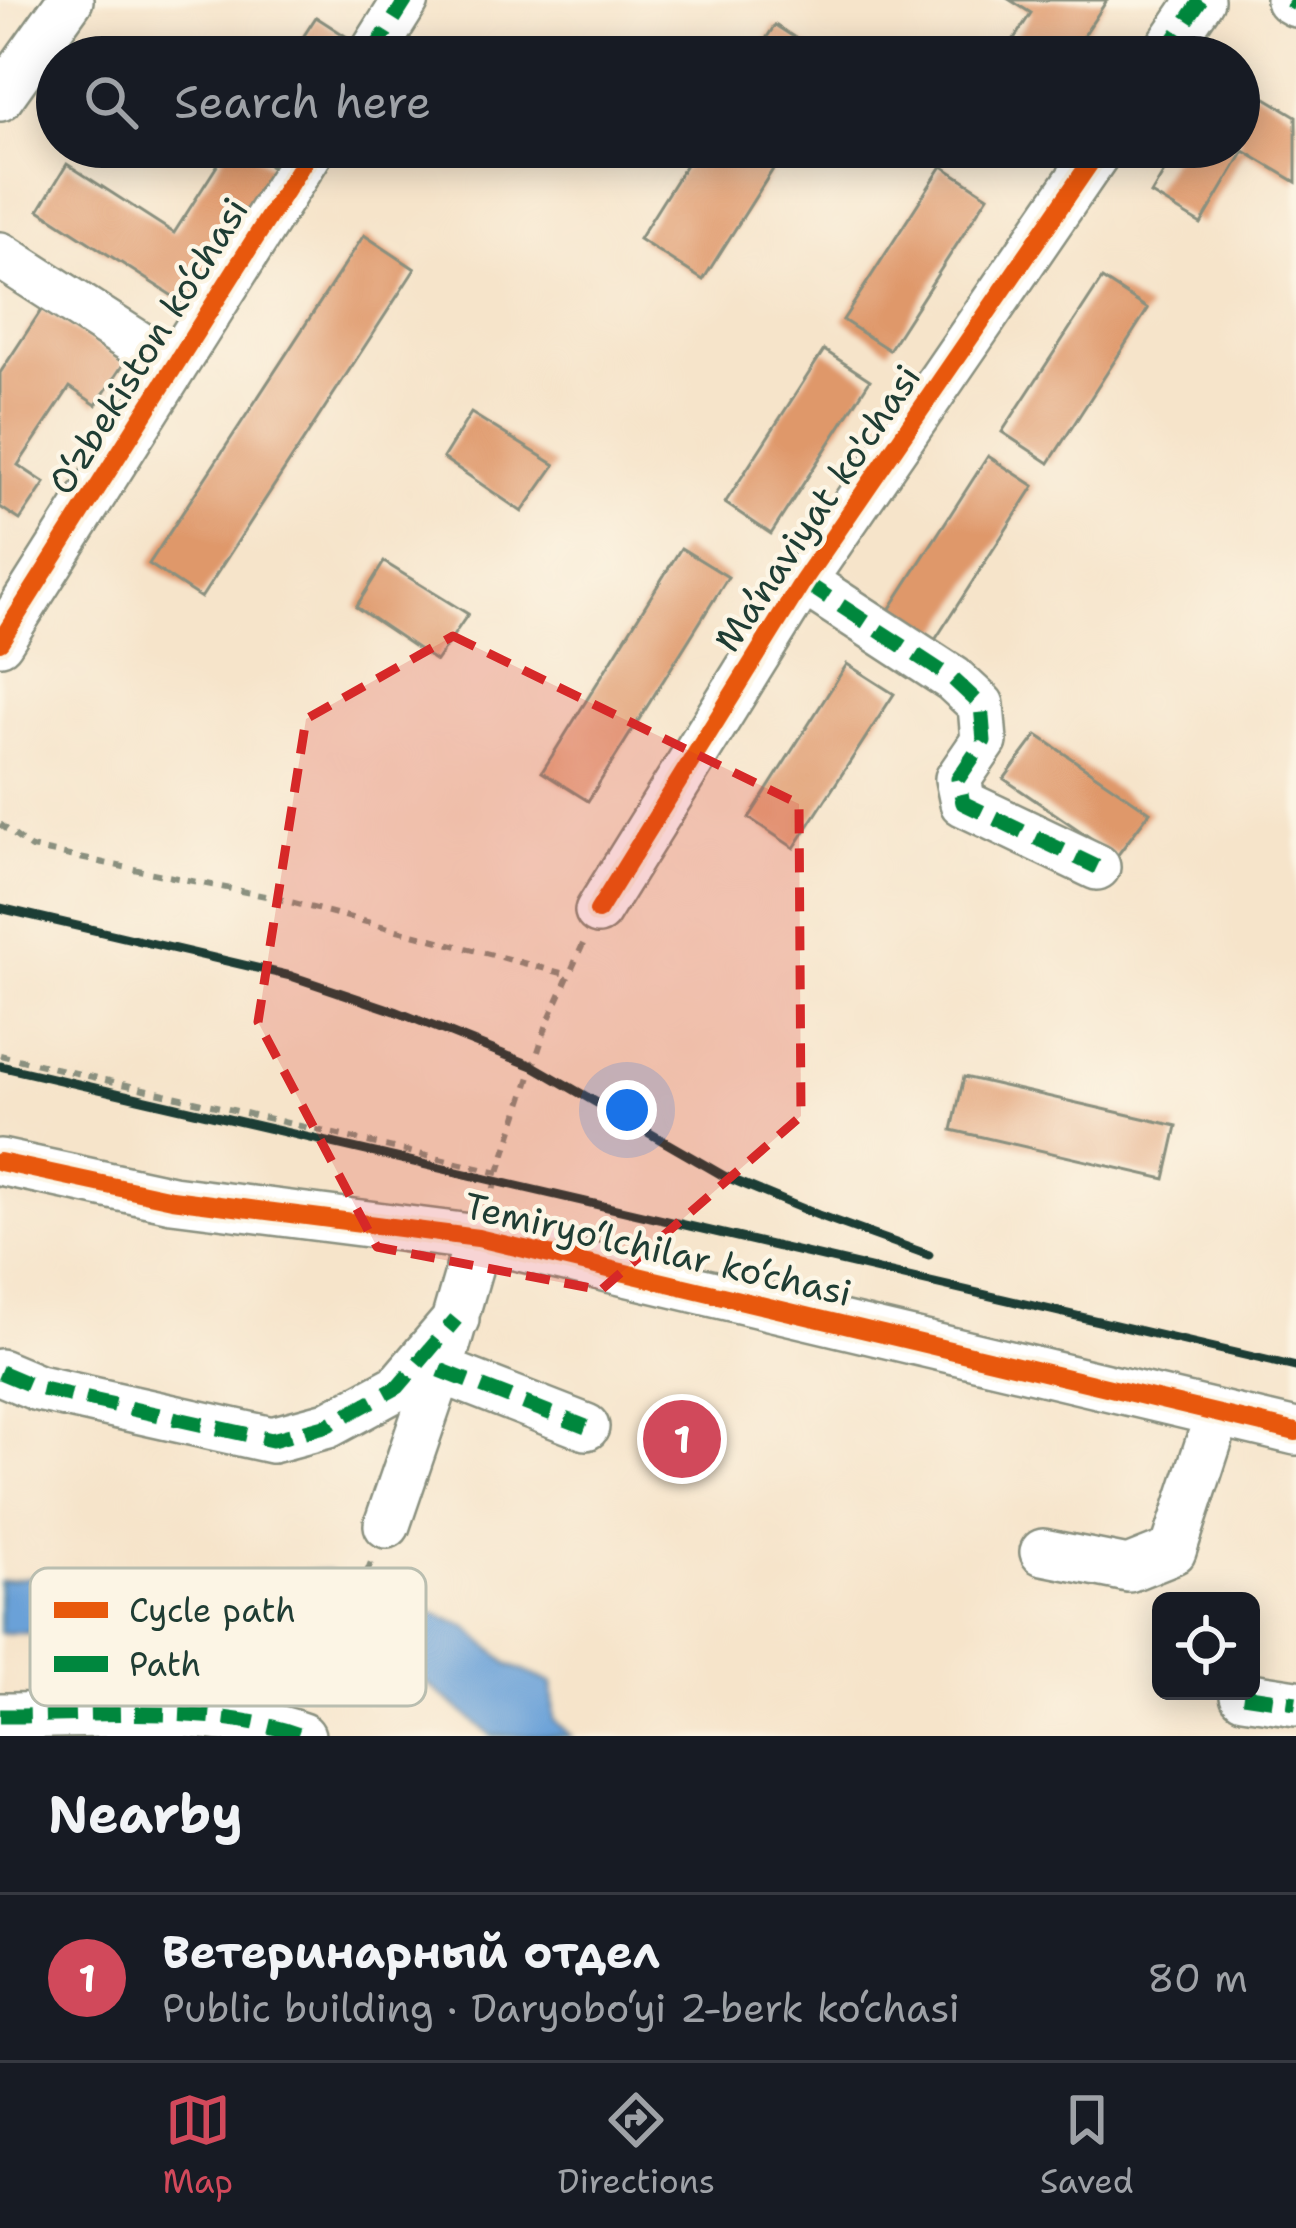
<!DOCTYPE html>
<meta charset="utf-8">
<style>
:root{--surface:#171b24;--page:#20242c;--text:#f1f3f6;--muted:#9ea1a6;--line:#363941;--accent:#d1495b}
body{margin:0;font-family:"Shantell Sans",sans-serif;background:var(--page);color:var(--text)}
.controls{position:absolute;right:36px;bottom:36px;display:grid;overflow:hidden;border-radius:18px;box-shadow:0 6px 30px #0003}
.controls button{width:108px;height:108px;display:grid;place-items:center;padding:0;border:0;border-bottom:3px solid var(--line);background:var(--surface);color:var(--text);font:60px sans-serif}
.you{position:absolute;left:627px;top:1110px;width:42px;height:42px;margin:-30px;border:9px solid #fff;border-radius:50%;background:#1a73e8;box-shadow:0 0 0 18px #1a73e833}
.badge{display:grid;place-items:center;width:78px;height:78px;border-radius:50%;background:var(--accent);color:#fff;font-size:39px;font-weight:700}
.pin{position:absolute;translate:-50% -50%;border:6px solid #fff;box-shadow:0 3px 12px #0006}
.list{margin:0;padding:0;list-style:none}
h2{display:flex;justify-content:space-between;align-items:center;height:156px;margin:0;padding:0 48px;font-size:51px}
h2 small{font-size:39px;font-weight:400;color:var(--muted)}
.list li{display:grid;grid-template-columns:78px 1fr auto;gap:36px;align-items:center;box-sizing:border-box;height:168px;padding:0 48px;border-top:3px solid var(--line)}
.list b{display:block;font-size:45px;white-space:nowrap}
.list p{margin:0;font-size:39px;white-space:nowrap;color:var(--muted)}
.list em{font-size:39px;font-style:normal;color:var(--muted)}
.icon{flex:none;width:66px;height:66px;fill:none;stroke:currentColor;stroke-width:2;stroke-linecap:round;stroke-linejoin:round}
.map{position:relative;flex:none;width:1296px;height:1736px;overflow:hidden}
.search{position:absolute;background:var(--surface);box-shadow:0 6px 30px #0003;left:36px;right:36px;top:36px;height:132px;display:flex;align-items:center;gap:30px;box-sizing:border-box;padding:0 42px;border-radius:66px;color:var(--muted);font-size:45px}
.sheet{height:324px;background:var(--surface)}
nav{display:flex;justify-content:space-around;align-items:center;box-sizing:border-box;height:168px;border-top:3px solid var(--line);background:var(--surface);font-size:33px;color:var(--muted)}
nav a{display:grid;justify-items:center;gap:6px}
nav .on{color:var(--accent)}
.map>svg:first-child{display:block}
</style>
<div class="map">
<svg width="1296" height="1736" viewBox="0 0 1296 1736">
<rect width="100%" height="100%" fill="#fcf5e5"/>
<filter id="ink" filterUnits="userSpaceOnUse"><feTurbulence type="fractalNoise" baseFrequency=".00833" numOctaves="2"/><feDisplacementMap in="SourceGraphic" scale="24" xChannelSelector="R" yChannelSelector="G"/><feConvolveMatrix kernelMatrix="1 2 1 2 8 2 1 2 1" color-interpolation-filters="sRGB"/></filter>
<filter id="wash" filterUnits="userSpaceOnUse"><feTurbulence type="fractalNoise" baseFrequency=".004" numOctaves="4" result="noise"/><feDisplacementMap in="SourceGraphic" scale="48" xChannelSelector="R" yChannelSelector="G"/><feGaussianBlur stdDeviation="2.7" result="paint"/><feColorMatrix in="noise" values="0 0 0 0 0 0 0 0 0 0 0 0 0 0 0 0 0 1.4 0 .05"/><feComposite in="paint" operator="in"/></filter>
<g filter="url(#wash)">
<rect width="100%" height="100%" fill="#f6e4ca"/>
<path fill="#6ba1d8" stroke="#456f86" stroke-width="3" d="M327,1571l139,55 43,39 43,18 2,37 17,16h-79l-96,-78 -127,-28 -269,3v-52l30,-4 148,8 81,-12z"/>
<g id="blocks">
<path fill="#df986a" d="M1010,0h97l-37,57h-68l29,-44z
M316,17l45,29 -7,11h-64z
M775,25l50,32h-71z
M1239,82l57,34v66l-52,-31 -43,73 -50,-30 28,-47h60z
M229,147h12l34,22 -87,137 -149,-96 28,-46 107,69z
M697,147h90l-84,133 -64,-41z
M942,166l46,30 -99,154 -46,-30z
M364,235l51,34 -214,329 -52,-34z
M1102,279l46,30 -99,154 -47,-31z
M42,309l82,54 -28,42 -26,-18 -52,78 27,18 -25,37 -20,-13v-134z
M824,350l46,30 -99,154 -46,-31z
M471,413l84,52 -33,47 -79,-54z
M988,456l46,30 -99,154 -46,-30z
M681,548l47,29 -140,224 -46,-29z
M384,562l84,52 -32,47 -80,-54z
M847,664l47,30 -100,154 -45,-30z
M1037,735l113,77 -33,44 -113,-77z
M964,1077l213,49 -12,53 -213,-49z"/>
</g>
</g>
<g filter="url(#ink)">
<use href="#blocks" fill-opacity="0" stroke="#8a907f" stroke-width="3"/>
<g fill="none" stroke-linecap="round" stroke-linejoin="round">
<g stroke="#8a907f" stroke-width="50">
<path id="minor" d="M1289,0l7,4
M370,57l36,-57
M1162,57l39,-57
M0,98l70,-98
M0,255l174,112
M803,581l150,98 28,26 3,36 -26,38 5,24 134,64
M0,642l313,-495
M598,911l205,-330 298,-434
M0,1162l172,37 306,39 818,194
M440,1370l146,57
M0,1372l38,16 234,52 56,-15 70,-38 58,-68
M387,1525l53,-155 38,-132
M1043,1552l85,17 45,-18 45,-137
M1243,1695l53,8
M0,1716c94,0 213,-13 302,20"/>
</g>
<path stroke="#8a907f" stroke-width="6" stroke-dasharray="9 9" stroke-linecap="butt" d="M0,824l31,24 244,50 294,77
M0,1055l499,118
M488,1206l60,-185 36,-79
M312,1704l62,-149"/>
<use href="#minor" stroke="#fff" stroke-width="45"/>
<path stroke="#1f3d34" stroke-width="9" d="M0,908l291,68 104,35 138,55 191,110 94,39 111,40
M0,1066l1296,301"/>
<path stroke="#00873e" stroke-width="15" stroke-dasharray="30 15" stroke-linecap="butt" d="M1289,0l7,4
M370,57l36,-57
M1162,57l39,-57
M803,581l150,98 28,26 3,36 -26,38 5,24 134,64
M440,1370l146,57
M0,1372l38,16 234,52 56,-15 70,-38 58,-68
M1243,1695l53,8
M0,1716c94,0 213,-13 302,20"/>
<g stroke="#fcf5e5" stroke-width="26">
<path id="cycleway" d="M0,642l313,-495
M598,911l205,-330 298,-434
M0,1162l172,37 306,39 818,194"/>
</g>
<use href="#cycleway" stroke="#e8590c" stroke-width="18"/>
</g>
</g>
<path fill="#d62828" fill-opacity="0.2" stroke="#d62828" stroke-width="9" stroke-dasharray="24 15" stroke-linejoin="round" d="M453,636l346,168 2,312 -200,174 -224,-43 -119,-225 48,-303z"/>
<g text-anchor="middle" stroke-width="9" stroke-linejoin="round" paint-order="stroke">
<g font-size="36" fill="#1f3d34" stroke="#fcf5e5">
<text transform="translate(148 346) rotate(-58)" y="13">O‘zbekiston ko‘chasi</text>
<text transform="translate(817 508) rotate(-56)" y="13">Ma’naviyat ko'chasi</text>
<text transform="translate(658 1249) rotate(13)" y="13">Temiryo‘lchilar ko‘chasi</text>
</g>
</g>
<rect x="30" y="1568" width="396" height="138" rx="18" fill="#fcf5e5" stroke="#babeb0" stroke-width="3"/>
<rect x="54" y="1602" width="54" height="16" fill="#e8590c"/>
<rect x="54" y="1656" width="54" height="16" fill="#00873e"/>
<g font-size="33" fill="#1f3d34">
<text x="129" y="1622">Cycle path</text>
<text x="129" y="1676">Path</text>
</g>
</svg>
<div class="controls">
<button><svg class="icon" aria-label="locate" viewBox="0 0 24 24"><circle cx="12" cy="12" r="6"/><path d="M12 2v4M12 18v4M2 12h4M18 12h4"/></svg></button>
</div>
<div class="you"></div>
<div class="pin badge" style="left:682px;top:1439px">1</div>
<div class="search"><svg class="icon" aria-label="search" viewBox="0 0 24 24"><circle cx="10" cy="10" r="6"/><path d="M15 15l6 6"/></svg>Search here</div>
</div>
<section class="sheet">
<h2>Nearby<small></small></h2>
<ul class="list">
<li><span class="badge">1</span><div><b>Ветеринарный отдел</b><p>Public building · Daryobo‘yi 2-berk ko‘chasi</p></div><em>80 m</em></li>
</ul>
</section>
<nav>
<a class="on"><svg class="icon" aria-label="map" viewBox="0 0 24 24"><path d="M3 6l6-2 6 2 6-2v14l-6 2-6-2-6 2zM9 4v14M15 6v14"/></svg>Map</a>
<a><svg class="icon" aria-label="directions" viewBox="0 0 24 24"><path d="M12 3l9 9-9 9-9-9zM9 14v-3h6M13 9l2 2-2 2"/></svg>Directions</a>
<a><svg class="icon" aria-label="saved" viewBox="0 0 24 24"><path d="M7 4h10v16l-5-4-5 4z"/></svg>Saved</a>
</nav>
